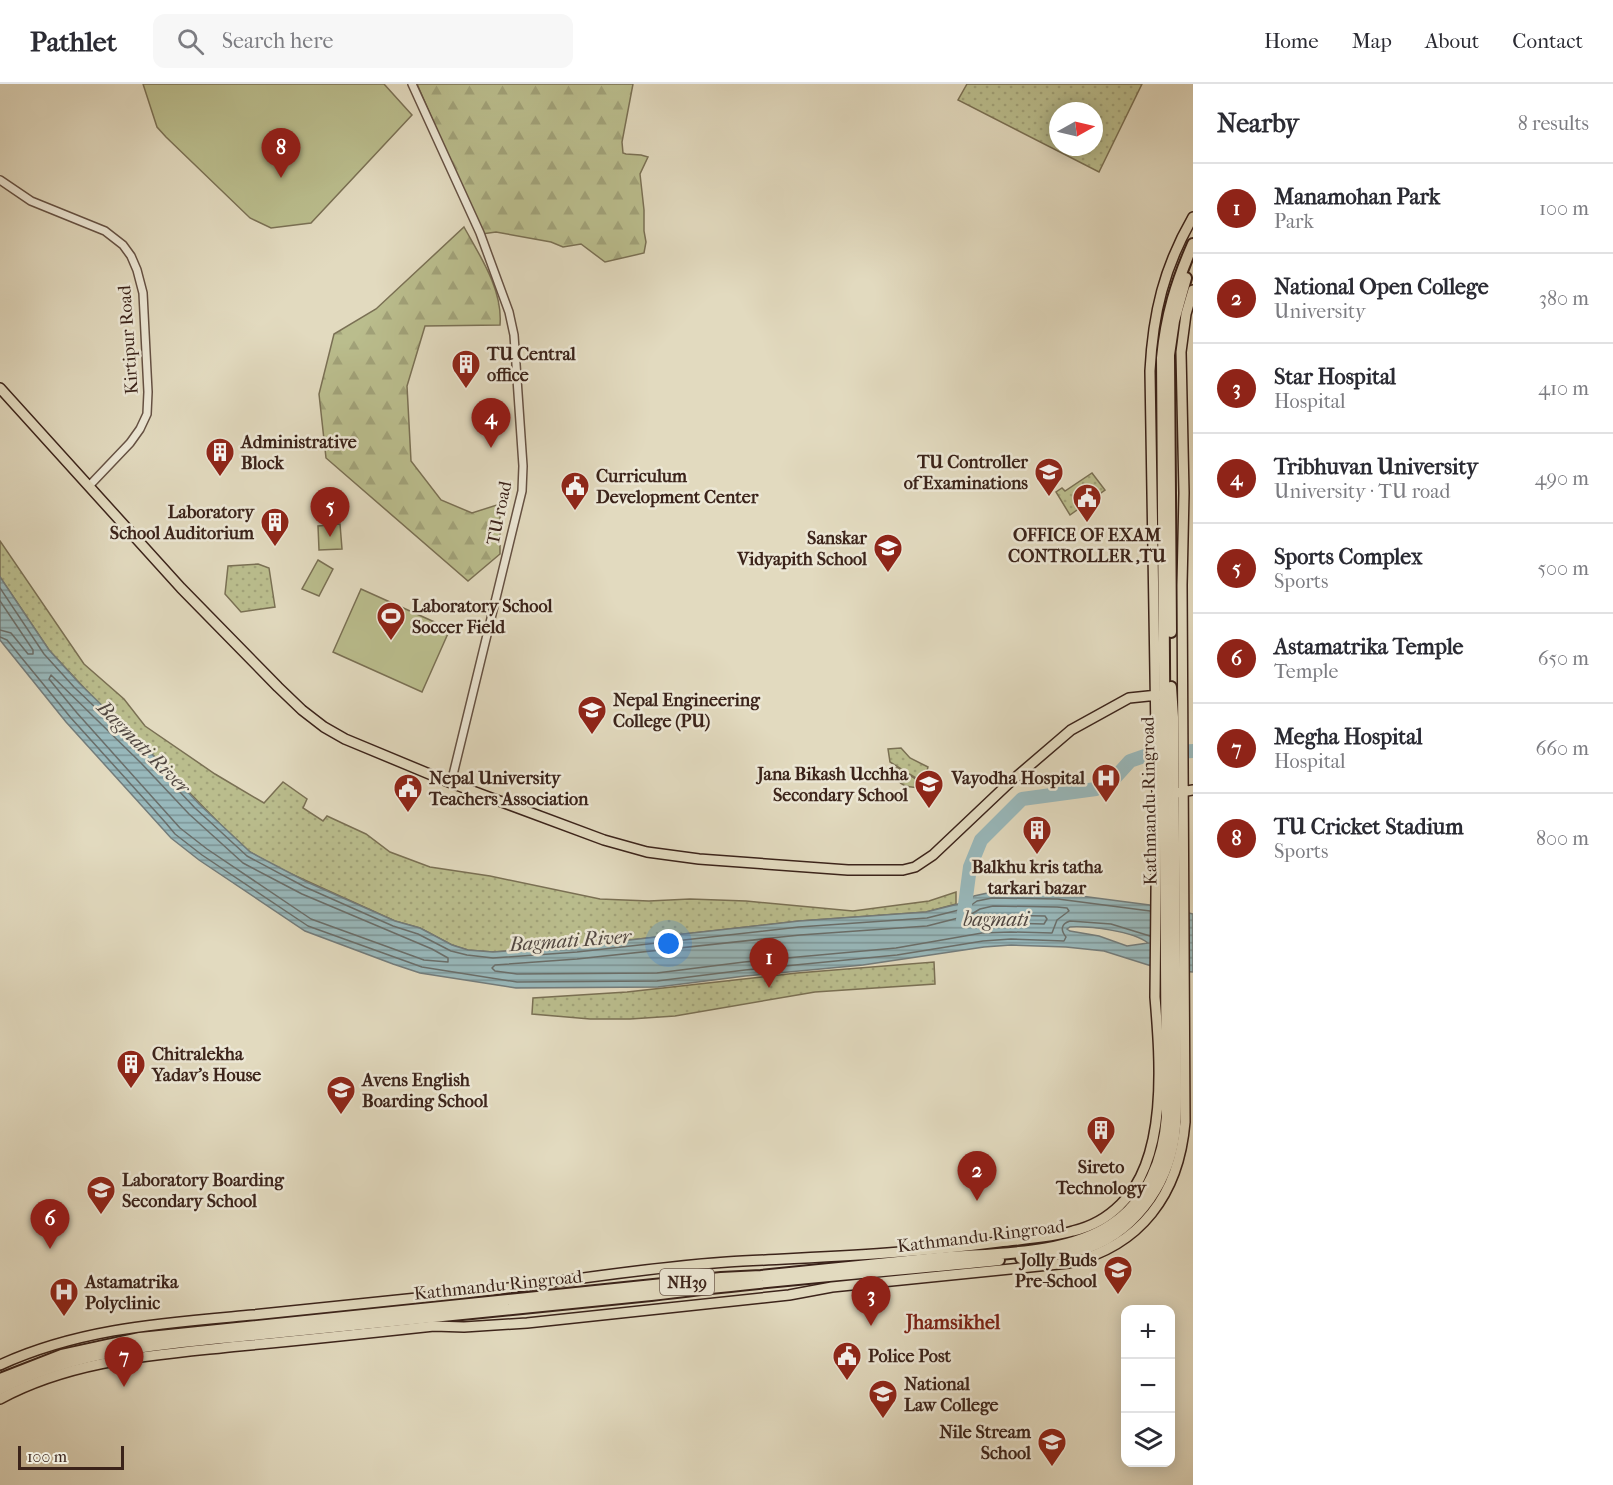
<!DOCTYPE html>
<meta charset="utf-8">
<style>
:root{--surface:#fff;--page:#f7f7f7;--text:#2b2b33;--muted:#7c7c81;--line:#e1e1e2;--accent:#8f2418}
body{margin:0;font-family:"IM FELL French Canon",serif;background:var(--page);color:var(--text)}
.controls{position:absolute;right:18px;bottom:18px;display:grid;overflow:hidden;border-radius:12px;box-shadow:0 3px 15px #0003}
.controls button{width:54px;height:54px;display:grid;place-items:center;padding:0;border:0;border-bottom:2px solid var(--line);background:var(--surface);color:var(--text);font:30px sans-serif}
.compass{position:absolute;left:1049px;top:18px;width:54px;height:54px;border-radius:50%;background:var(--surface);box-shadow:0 3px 15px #0003;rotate:82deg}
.scale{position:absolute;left:18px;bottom:15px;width:106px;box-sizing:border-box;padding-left:6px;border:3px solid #3b231a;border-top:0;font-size:16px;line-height:21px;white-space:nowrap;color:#3b231a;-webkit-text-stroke:4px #ece7d5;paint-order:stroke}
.you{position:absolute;left:669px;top:860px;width:21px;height:21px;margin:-15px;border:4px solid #fff;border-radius:50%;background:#1a73e8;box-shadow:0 0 0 9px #1a73e833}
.badge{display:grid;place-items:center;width:39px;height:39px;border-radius:50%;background:var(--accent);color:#fff;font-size:20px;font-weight:700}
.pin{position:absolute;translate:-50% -50px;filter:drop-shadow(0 2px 3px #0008)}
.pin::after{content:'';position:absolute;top:32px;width:21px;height:18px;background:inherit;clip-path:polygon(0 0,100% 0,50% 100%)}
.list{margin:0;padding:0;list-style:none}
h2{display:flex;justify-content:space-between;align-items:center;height:78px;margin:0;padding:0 24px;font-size:26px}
h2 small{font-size:20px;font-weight:400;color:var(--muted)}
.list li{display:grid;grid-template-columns:39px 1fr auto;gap:18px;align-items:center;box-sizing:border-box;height:90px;padding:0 24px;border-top:2px solid var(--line)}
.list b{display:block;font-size:22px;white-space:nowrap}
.list p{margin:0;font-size:20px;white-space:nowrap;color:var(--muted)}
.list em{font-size:20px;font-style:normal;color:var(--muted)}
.icon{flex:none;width:33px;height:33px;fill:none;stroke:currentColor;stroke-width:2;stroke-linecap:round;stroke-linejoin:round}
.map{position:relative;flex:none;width:1193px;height:1401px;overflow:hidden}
header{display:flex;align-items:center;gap:36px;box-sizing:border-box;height:84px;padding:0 30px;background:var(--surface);border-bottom:2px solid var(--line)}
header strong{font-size:28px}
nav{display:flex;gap:33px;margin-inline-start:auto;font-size:21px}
.search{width:420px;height:54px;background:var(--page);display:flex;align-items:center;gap:15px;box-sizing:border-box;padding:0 21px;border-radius:12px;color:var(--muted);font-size:22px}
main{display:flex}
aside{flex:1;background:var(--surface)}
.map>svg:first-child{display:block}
</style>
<header>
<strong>Pathlet</strong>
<div class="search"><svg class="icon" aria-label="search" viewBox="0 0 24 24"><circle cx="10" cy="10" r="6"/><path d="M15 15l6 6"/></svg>Search here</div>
<nav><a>Home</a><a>Map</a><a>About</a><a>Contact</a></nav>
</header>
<main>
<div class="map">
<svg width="1193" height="1401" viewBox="0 0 1193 1401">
<defs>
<pattern id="green-dots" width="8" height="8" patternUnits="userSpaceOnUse" patternTransform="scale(1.5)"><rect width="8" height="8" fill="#babd8d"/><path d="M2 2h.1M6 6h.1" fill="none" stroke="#a1a279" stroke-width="1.8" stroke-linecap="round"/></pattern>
<pattern id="forest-firs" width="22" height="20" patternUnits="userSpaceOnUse" patternTransform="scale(1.5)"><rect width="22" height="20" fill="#babd8d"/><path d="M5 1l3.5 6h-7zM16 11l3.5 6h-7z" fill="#a1a279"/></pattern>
<pattern id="water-rules" width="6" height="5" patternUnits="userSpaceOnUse" patternTransform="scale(1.5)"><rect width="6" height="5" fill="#98b8bb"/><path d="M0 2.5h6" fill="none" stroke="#7d9597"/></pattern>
</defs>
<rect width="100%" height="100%" fill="#e2dabf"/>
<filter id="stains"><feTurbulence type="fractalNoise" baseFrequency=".00333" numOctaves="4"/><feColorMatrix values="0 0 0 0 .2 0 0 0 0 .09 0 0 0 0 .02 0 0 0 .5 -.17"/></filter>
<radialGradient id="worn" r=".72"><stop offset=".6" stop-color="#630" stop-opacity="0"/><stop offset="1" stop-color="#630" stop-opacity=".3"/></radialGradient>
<path fill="url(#green-dots)" stroke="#7a7054" stroke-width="1.5" fill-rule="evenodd" d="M967,0h175l-43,88 -141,-72zM1058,27h36v36h-36z
M1092,389l13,17 -35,25 -14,-23 6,-4 3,3z
M0,457l84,123 40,35 21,27 70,48 49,29 19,-21 24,17 -4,9 20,13 4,-5 39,18 24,18 40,15 60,9 110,23 49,2 41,-2 56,2 107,10 76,-10 27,-9v12l-30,8 -127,9 -223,25 -83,6 -25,-2 -16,-5 -32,-17 -25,-7 -119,-54 -26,-15 -30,-28 -69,-71 -50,-47 -52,-56 -49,-73z
M258,480l11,4 6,39 -34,5 -16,-18 3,-28z
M901,664l9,10 18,9 -4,16 -34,-21 -2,-13z
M895,684h3l26,16 -2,4c-13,-1 -22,0 -29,-15z
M934,878l1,22 -120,8 -140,24 -45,3h-40l-58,-5 1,-16 94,-6 170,-19z"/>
<path fill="url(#forest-firs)" stroke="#7a7054" stroke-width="1.5" d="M417,0h216l-11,58 1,11 3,1 15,1 7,2 -8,17 4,36v21l2,11 -2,11 -39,9 -24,-18 -18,3 -12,-5 -55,-10 -14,2z
M464,143c16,29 39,63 36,98l-75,1 -18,60 4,75 30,39 31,13 28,-9v50l-32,27 -142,-123 -7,-64 15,-60 42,-25z"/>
<path fill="#babd8d" stroke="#7a7054" stroke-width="1.5" d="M143,0h241l28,31 -101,108 -40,5 -21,-10 -84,-81 -9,-10z
M340,440l2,25 -23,1 -1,-24z
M318,476l15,9 -14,27 -17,-7z
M361,505l89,40 -28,63 -89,-40z"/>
<path fill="url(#water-rules)" stroke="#737c7b" stroke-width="1.5" fill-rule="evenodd" d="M0,493l49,73 30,33 72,70 48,51 51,48 57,30 88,39 25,7 32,17 16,5 25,2 83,-6 223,-25 127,-9 40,-10 8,-6 18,-4 66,1 107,14 28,7v58l-29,-2 -60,-19 -38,-4 -55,-2 -27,2 -121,18 -118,11 -87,11 -142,1 -96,-15 -27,-9 -88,-33 -106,-71 -28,-22 -105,-116 -66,-82zM1070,843c20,-1 63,4 78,16l-21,3 -28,-10 -29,-5 -3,-2z"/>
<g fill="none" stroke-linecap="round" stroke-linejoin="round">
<path stroke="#6a6e6a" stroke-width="1.5" d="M0,504l44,66 30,33 73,70 48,51 52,48 58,31 88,39 25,8 33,17 16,4 26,3 84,-6 222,-25 128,-9 40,-10 10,-7 15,-3 66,1 92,12
M0,517l33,49v4h-5l-17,-21 -11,-3
M0,553l7,3 64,78 94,104 10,12 27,21 106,71 114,41 95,15 140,-1 88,-11 152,-15 86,-14 28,-2 53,2 2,-4c-5,-6 -6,-13 4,-16l41,3 39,12
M51,591l90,88 48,51 54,49 59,31 130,55 16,9v4l-24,-2 -113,-41 -104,-70 -27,-21 -103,-115 -28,-34z
M993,822l64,1 10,1 2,3 -12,9 -5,13 -41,-1 -29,1 -86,15 -152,14 -87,11 -140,1 -22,-3 -3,-3 3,-3 82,-6 223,-24 127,-9 43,-11 10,-6z
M994,831l51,1 2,3 -3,5 -34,-1 -28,1 -2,-1 3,-6z"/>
<path stroke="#98b8bb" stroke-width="14" d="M963,836l7,-53 11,-27 41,-41 74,-10 15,-7 19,-21 20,-7 43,-3"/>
<g stroke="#655143" stroke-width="10">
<path id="minor" d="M412,0l68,149 29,79 5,23 9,131 -1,25 -71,292
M0,96l31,21 74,30 18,14 8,11 6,14 6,23 5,99 -1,22 -7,15 -10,14 -40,42"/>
</g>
<g stroke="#3b231a" stroke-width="12">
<path id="major" d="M0,304l181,200 97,99 24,23 22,17 21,12 106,44 153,57 43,12 52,7 149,11h55l12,-3 18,-12 75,-71 63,-54 58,-32 29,-3
M1176,709l17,-3
M0,1281c80,-37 166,-42 253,-50 67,-7 135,-14 203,-21 90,-9 180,-26 271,-32 91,-5 181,-8 272,-20 24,-3 50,-4 74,-11 17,-4 34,-13 47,-26 49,-46 40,-147 35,-208l2,-204 -7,-422c3,-58 14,-104 43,-154
M0,1315c74,-40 157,-44 239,-53 65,-6 130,-13 195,-20l30,1 63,-4 262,-28 43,-8 237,-24c72,-17 110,-69 116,-141l-3,-537 2,-92 -3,-141 5,-38 7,-24"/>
</g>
<g stroke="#3b231a" stroke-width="14">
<path id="highway" d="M1171,548l-2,-277 5,-34 12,-43
M1021,1174c20,-1 40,-3 59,-8 51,-14 87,-63 94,-114 2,-14 2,-28 2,-42l-3,-377 -2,-30
M0,1295l62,-24 78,-17 581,-60 40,-2c59,-6 118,-12 177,-18 54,-5 127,-2 173,-33 37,-24 53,-67 56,-109l-5,-758c4,-42 14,-75 31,-114
M0,1305c90,-46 194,-47 293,-58 120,-12 239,-24 358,-36 116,-15 232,-23 348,-35"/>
</g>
<use href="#minor" stroke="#ece7d5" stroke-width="7"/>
<use href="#major" stroke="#e2dabf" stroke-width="9"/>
<use href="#highway" stroke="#e2dabf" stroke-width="10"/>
</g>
<defs>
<g id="building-pin" transform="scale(1.5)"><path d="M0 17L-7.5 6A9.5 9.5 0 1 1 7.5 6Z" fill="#8f2418" stroke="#ece7d5"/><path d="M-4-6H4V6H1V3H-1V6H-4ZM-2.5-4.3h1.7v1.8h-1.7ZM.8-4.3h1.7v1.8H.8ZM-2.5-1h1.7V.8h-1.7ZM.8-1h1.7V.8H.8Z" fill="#fff"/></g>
<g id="university-pin" transform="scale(1.5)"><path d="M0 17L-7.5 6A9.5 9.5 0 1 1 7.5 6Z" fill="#8f2418" stroke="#ece7d5"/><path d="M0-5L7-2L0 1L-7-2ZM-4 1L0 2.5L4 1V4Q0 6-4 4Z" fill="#fff"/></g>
<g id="civic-pin" transform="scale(1.5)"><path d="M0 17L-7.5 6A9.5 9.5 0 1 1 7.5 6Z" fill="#8f2418" stroke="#ece7d5"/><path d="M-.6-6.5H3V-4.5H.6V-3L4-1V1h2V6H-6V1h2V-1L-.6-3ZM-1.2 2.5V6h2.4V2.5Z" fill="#fff"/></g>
<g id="school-pin" transform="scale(1.5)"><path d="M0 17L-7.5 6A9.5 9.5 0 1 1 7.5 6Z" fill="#8f2418" stroke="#ece7d5"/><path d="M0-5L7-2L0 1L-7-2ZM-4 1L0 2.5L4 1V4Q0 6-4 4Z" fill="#fff"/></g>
<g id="stadium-pin" transform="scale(1.5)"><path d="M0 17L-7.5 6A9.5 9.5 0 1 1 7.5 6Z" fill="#8f2418" stroke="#ece7d5"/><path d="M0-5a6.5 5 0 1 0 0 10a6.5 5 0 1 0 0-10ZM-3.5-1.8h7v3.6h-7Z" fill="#fff"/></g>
<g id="hospital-pin" transform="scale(1.5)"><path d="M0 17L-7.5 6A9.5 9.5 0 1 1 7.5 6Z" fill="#8f2418" stroke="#ece7d5"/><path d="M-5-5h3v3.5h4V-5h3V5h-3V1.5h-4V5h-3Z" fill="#fff"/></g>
</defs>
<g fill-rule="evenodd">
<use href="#building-pin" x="466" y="280"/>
<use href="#building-pin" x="220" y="368"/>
<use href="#university-pin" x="1049" y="388"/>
<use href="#civic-pin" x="575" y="402"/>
<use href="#civic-pin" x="1087" y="414"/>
<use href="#building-pin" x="275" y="438"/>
<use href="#school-pin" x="888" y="464"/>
<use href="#stadium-pin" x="391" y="532"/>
<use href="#university-pin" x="592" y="626"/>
<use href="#hospital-pin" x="1106" y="694"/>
<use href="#school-pin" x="929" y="700"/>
<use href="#civic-pin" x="408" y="704"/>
<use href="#building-pin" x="1037" y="746"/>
<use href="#building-pin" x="131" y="980"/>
<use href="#school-pin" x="341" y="1006"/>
<use href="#building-pin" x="1101" y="1046"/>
<use href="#school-pin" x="101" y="1106"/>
<use href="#school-pin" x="1118" y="1186"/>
<use href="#hospital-pin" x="64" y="1208"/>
<use href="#civic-pin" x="847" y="1272"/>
<use href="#university-pin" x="883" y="1310"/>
<use href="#school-pin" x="1052" y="1358"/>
</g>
<g text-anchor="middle" stroke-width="5" stroke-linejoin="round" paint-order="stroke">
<rect fill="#ece7d5" stroke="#705e52" stroke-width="1.5" x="660" y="1185" width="54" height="26" rx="4.5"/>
<g font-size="16" font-weight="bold" fill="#3b231a">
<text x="687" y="1204">NH39</text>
</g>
<g font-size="18" fill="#3b231a" stroke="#ece7d5">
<text transform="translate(128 256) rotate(-94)" y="6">Kirtipur Road</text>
<text transform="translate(499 429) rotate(-78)" y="6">TU road</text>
<text transform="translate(1149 717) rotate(-91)" y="6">Kathmandu Ringroad</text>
<text transform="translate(981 1152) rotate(-7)" y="6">Kathmandu Ringroad</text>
<text transform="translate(498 1201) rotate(-6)" y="6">Kathmandu Ringroad</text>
</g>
<g font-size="18" font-weight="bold" fill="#3b231a" stroke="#ece7d5" text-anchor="start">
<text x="487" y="276">TU Central<tspan x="487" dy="21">office</tspan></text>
<text x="241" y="364">Administrative<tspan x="241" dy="21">Block</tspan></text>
<text x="1028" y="384" text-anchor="end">TU Controller<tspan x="1028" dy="21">of Examinations</tspan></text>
<text x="596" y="398">Curriculum<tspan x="596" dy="21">Development Center</tspan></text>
<text x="254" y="434" text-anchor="end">Laboratory<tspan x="254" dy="21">School Auditorium</tspan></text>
<text x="1087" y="457" text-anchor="middle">OFFICE OF EXAM<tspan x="1087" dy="21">CONTROLLER ,TU</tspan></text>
<text x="867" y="460" text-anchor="end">Sanskar<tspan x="867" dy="21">Vidyapith School</tspan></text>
<text x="412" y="528">Laboratory School<tspan x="412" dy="21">Soccer Field</tspan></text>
<text x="613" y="622">Nepal Engineering<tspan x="613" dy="21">College (PU)</tspan></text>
<text x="908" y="696" text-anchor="end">Jana Bikash Ucchha<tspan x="908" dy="21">Secondary School</tspan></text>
<text x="429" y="700">Nepal University<tspan x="429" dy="21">Teachers Association</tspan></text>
<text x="1085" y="700" text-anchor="end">Vayodha Hospital</text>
<text x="1037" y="789" text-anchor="middle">Balkhu kris tatha<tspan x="1037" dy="21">tarkari bazar</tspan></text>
<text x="152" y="976">Chitralekha<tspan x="152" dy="21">Yadav's House</tspan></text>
<text x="362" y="1002">Avens English<tspan x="362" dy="21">Boarding School</tspan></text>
<text x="1101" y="1089" text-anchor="middle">Sireto<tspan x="1101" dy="21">Technology</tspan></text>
<text x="122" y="1102">Laboratory Boarding<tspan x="122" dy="21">Secondary School</tspan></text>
<text x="1097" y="1182" text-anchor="end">Jolly Buds<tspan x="1097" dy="21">Pre-School</tspan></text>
<text x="85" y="1204">Astamatrika<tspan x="85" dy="21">Polyclinic</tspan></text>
<text x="868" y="1278">Police Post</text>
<text x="904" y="1306">National<tspan x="904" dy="21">Law College</tspan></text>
<text x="1031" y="1354" text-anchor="end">Nile Stream<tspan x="1031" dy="21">School</tspan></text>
</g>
<g font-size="20" font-style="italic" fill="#524842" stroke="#ece7d5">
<text transform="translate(144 663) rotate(45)" y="7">Bagmati River</text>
<text x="996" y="842">bagmati</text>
<text transform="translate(570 856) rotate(-4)" y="7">Bagmati River</text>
</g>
<g font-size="20" font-weight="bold" fill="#7a1f14" stroke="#ece7d5">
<text x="953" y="1245">Jhamsikhel</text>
</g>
</g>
<rect width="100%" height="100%" filter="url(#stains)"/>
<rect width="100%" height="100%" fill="url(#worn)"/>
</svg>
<div class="controls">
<button>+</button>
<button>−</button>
<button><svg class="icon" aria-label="layers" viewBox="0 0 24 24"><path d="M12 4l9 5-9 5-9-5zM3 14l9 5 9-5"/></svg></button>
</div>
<svg class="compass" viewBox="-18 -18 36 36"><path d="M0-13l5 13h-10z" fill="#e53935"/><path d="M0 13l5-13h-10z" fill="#7c7c81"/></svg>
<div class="scale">100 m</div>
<div class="you"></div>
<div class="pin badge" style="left:769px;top:904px">1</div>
<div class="pin badge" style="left:977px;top:1117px">2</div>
<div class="pin badge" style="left:871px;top:1242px">3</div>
<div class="pin badge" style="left:491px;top:364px">4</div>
<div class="pin badge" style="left:330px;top:453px">5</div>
<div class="pin badge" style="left:50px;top:1165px">6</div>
<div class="pin badge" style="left:124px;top:1303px">7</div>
<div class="pin badge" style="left:281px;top:94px">8</div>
</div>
<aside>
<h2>Nearby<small>8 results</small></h2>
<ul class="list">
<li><span class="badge">1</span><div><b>Manamohan Park</b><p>Park</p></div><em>100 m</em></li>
<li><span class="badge">2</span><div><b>National Open College</b><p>University</p></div><em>380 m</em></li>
<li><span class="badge">3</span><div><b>Star Hospital</b><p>Hospital</p></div><em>410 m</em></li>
<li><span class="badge">4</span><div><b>Tribhuvan University</b><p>University · TU road</p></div><em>490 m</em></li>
<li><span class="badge">5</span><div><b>Sports Complex</b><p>Sports</p></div><em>500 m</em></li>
<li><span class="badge">6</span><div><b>Astamatrika Temple</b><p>Temple</p></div><em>650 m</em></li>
<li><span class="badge">7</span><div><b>Megha Hospital</b><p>Hospital</p></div><em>660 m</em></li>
<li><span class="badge">8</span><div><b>TU Cricket Stadium</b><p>Sports</p></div><em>800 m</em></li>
</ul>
</aside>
</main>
